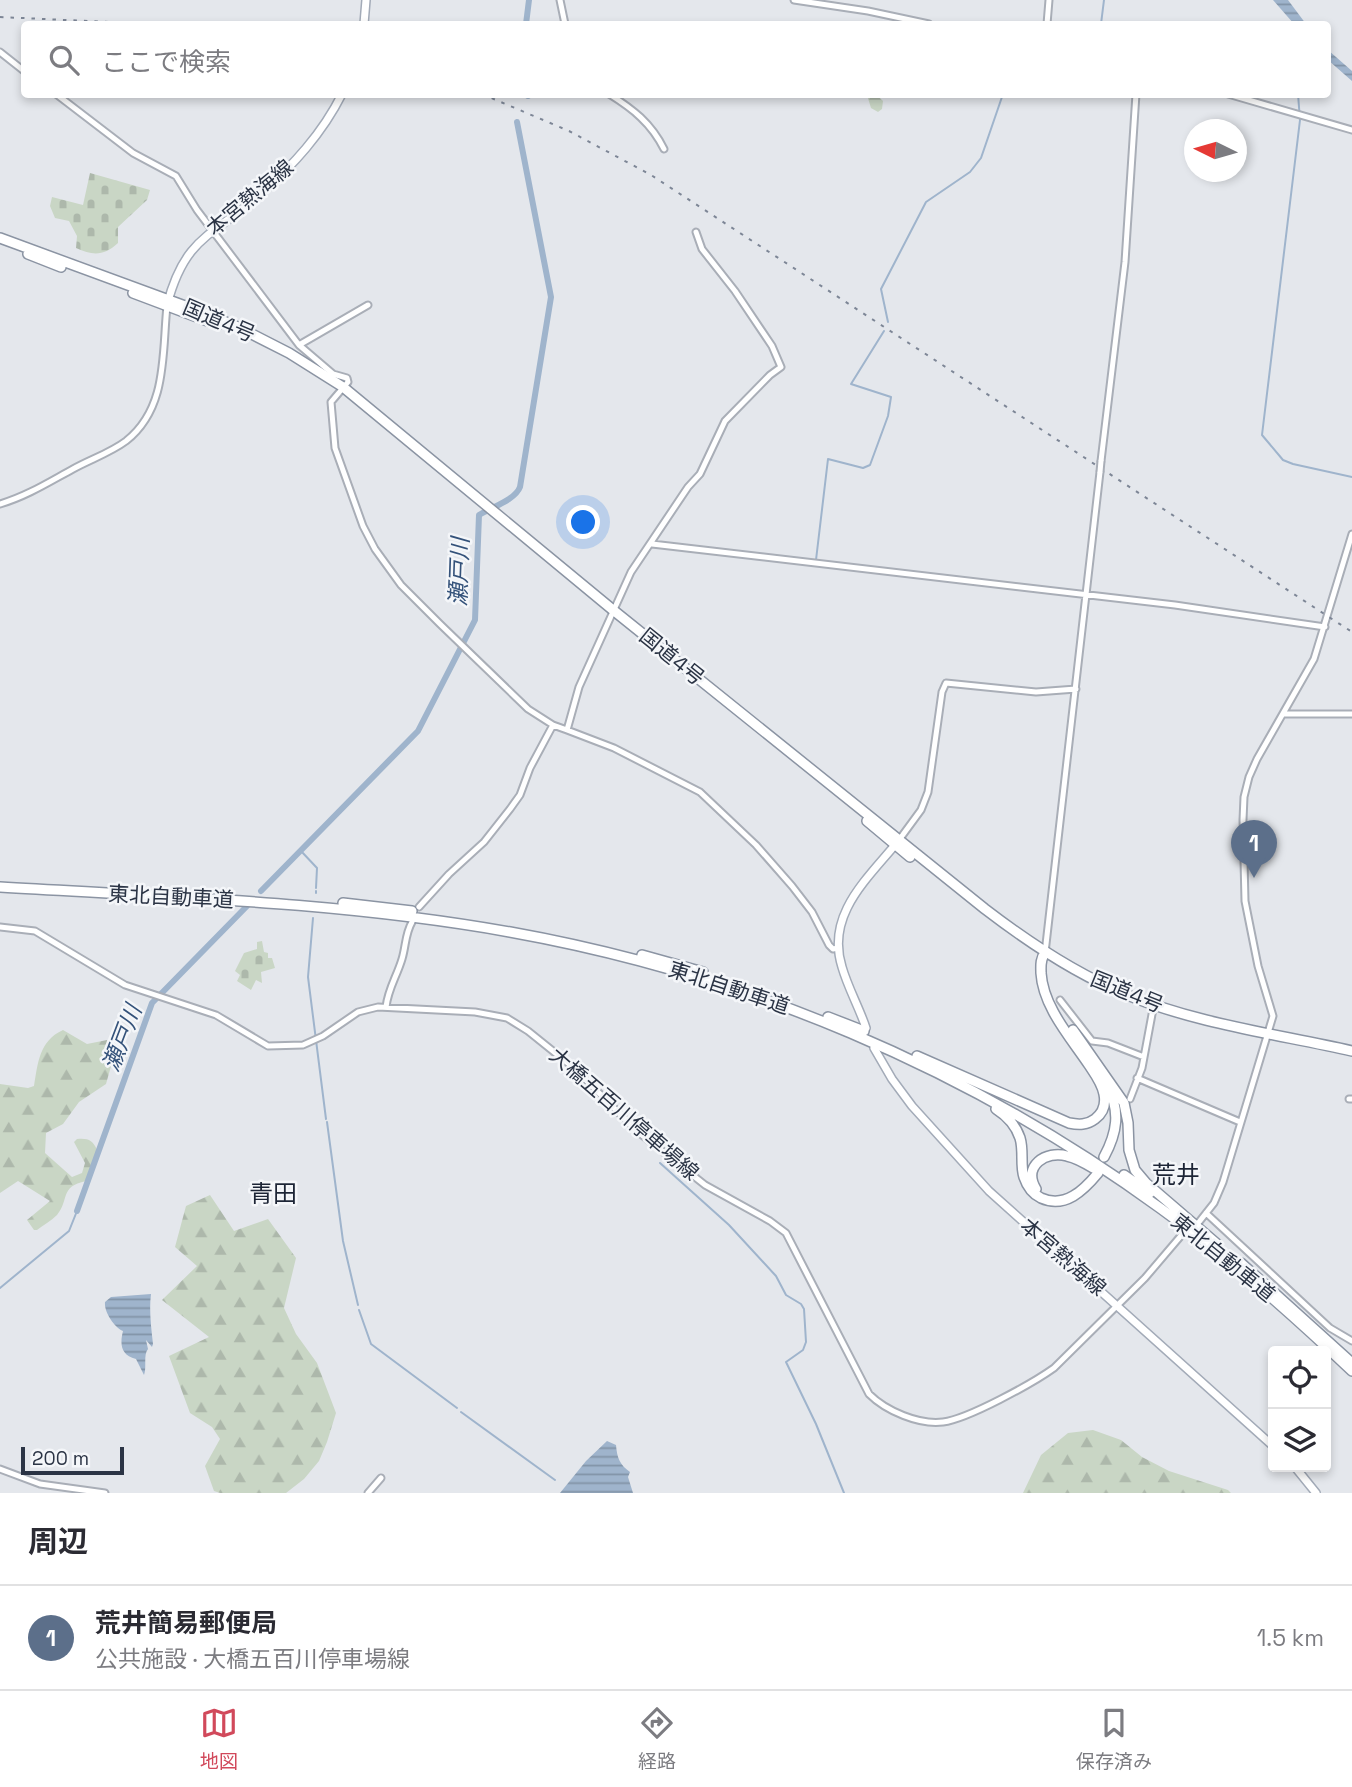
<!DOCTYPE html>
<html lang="ja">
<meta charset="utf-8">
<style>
:root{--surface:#fff;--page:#f2f2f3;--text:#2b2b33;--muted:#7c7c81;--line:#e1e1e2;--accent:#d1495b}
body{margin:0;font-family:"Space Grotesk","Noto Sans JP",sans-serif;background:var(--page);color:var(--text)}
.controls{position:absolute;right:21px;bottom:21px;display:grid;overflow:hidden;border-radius:7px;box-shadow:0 4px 10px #0003}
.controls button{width:63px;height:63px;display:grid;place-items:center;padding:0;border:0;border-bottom:2px solid var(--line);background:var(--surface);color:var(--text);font:35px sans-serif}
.compass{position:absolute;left:1184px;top:119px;width:63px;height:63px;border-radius:50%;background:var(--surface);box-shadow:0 4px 10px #0003;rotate:275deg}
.scale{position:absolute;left:21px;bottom:18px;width:103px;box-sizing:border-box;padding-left:7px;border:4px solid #2b3445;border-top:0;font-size:19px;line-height:24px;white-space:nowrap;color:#2b3445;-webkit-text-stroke:5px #f4f6f9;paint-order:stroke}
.you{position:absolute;left:584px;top:523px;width:24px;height:24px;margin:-18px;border:5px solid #fff;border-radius:50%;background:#1a73e8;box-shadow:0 0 0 10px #1a73e833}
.badge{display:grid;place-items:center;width:46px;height:46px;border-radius:50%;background:var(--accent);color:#fff;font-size:23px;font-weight:700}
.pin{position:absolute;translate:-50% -58px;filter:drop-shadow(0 2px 4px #0008)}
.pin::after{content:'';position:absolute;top:37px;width:24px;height:21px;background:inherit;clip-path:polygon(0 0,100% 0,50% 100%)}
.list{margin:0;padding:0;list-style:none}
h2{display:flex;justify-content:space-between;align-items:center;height:91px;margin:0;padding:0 28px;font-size:30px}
h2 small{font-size:23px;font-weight:400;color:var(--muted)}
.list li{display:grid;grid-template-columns:46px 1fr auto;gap:21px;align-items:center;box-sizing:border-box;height:105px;padding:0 28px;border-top:2px solid var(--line)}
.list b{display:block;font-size:26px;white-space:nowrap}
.list p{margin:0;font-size:23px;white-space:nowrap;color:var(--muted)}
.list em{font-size:23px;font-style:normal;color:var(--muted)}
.icon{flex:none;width:38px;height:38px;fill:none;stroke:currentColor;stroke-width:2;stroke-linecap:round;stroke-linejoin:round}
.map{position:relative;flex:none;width:1352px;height:1493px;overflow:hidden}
.search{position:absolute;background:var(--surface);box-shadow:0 4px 10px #0003;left:21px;right:21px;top:21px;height:77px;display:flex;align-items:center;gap:18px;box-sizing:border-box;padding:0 24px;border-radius:7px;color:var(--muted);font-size:26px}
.sheet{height:196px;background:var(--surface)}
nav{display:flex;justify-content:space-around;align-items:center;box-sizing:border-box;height:98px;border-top:2px solid var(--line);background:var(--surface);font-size:19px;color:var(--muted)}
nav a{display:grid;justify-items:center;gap:4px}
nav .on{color:var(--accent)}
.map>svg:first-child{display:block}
</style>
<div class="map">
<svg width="1352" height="1493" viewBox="0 0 1352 1493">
<defs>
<pattern id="forest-firs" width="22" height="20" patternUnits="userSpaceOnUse" patternTransform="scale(1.75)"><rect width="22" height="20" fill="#c9d6c5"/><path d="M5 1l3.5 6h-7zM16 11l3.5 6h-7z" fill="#adb8ab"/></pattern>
<pattern id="cemetery-stones" width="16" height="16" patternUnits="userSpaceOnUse" patternTransform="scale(1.75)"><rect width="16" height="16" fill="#c9d6c5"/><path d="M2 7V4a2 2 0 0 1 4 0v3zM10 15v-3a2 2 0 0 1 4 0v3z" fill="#adb8ab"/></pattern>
<pattern id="water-rules" width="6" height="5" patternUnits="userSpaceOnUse" patternTransform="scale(1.75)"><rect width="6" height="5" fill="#9fb4cc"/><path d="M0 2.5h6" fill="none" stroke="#8293a7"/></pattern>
</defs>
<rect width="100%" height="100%" fill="#e4e7ec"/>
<path fill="url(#forest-firs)" d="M867,95h10l6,6 -1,8 -4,3 -7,-4z
M63,1030l24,14 20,-4 6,19 -7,25 -27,18 -16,22 -17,9 -1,20 27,24 10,-4 3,-10 -11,-21 3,-3c11,-1 16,1 20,11l-11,31c-27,6 -16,18 -29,34 -6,6 -14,10 -20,15h-3l-7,-10 23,-19 -32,-20 -18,12v-109l28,4 6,-2c4,-23 5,-45 29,-56z
M210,1195l24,36 34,-12 28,39 -12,50 12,26 21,29 19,50 -9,29 -8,19 -15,18 -18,14h-66l-6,-2 -9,-25 15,-27 -8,-12 -22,-14 -21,-57 40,-19 -47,-37 35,-34 -22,-19 11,-41z
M1093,1430l28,10 21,17 27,14 59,19 3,3h-208l18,-38 27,-22z"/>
<path fill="url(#cemetery-stones)" d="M90,173l60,17 -3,10 -29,27v16c-14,13 -25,13 -42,5l1,-12 -8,-15 -14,-3 -5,-12 2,-9 31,8z
M262,941l2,11 4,1v5h4l3,10 -14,4 1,11 -6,-3 -5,10 -14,-9 3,-6 -5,-4 9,-18 13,-4v-7z"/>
<path fill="url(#water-rules)" d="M1273,0h15l18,24h-12z
M1328,50l24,21v10l-24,-21z
M151,1294c-2,15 0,33 2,50l-1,3 -6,-7 2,9c-5,6 -1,18 -4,26l-8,-16c-16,-4 -16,-16 -13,-28 -9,-4 -19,-19 -18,-29l6,-5z
M607,1441l9,4c1,13 4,20 14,27l-2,5 5,16h-73l26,-32z"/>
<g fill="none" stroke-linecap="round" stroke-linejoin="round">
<path stroke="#9fb4cc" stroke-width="2" d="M1101,24l3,-24
M1298,94l2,26 -38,315 21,25 10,4 59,13
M888,322l-7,-33 45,-87 44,-30 11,-14 22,-64
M816,560l12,-101 35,9 7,-3 18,-49 3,-19 -40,-13 33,-53
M301,851l16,17 -1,20
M316,893v-2
M313,918l-5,59 18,142
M327,1122l16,119 15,64
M660,1163l69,62 47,51 10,19 15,9 3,5 2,33 -3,8 -17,12 30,62 28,69
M0,1288l69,-57 8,-20
M359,1310l12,34 86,64
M461,1412l94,68"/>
<path stroke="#9fb4cc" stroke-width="6" d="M526,24l3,-24
M528,96v-2
M261,891l157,-160 57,-111 4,-105c13,-8 36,-15 41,-28l31,-190 -34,-175
M77,1211l75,-208 95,-97"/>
<g stroke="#a9aeb7" stroke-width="9">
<path id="secondary" d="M560,0l5,24
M794,0l74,11 61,13
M1047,24l2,-24
M0,52l24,19
M56,94l77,59 43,23 21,34 102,135 34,29 14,4 1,4 -17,20 4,46 28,78 12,23 26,36 39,39 88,85 25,16
M609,94c24,15 42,29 55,55
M1228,94l124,36
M299,345l69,-40
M1101,461l24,-199 11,-168
M0,504c27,-8 49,-22 73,-35 18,-10 37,-16 53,-28 42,-33 36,-88 41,-135
M652,544l523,61 150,22
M1284,714h68
M567,730l47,18 86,44 56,53 36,41 20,26 17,33 4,4 5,-1
M899,840l22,-30 7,-18 14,-100 4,-9 90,9 40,-3
M419,907l30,-33 35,-32 26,-33 10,-14 10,-27 23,-43 14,5 12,-43 52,-115 57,-85 12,-13 25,-53 45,-46 11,-8 -9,-21 -37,-55 -33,-42 -6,-17
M0,927l35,4 90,54 91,30 52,31 35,-1 20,-9 35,-24 20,-5 97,5 32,6 21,13 46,37 63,63 68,54 65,36 16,12 83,161c17,17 50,31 74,28 25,-3 90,-39 111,-54l91,-90 40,-47
M1045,953l55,-481
M1060,1000l32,41 16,2 36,14
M386,1007c2,-18 11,-31 16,-48 4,-13 3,-25 10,-37
M1137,1078l103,44
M1130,1099l12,-31 11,-59
M1349,1099h3
M1206,1213l124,115 22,13
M1199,1222l15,-19 9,-21 50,-166 -15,-50 -13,-65 -2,-81 1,-23 5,-20 8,-18 57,-100 38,-125
M0,1469l40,15 65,9
M368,1493l13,-15"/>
</g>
<g stroke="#a3abb8" stroke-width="10">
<path id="primary" d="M364,24l2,-24
M167,305c18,-69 46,-69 94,-111 32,-29 61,-60 81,-100
M866,1028c-7,-21 -18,-40 -24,-61 -16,-51 23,-86 53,-122
M874,1048l18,31 20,27 77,85 284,255
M1295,1467l21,26"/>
</g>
<g stroke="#8b94a3" stroke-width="12">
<path id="highway" d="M0,238l204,75 36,15 49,25 54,34 270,223 372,299c43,33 89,64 140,85 72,30 152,40 227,57
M28,254l33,13
M133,293l85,32
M867,821l43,36
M0,887c170,10 342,15 510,45 234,42 457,135 650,276 68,49 131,105 192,163
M343,903l69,8
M642,955l61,17
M828,1017l36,14
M1073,1030l51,73 4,20 1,27 6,20 11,13 71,61
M917,1056l152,67c10,2 18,2 26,-4 8,-6 11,-15 9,-25 -2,-11 -9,-20 -15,-29 -18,-27 -46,-58 -48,-92 0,-7 -1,-14 4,-20
M996,1109c11,7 20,17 24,29 4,13 0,27 4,39 3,9 9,17 17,21 24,11 43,-8 57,-25
M1104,1157c13,-24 17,-46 3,-71
M1124,1175l26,18
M1036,1189c-14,-23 10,-39 31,-33 10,2 18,7 26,12
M1241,1263l111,100"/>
</g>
<use href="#secondary" stroke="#fff" stroke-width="5"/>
<use href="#primary" stroke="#fff" stroke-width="7"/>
<use href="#highway" stroke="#fff" stroke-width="9"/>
<path stroke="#7d8696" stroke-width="2" stroke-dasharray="3.5 7" stroke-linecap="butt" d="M0,17l153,7
M482,94l87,37 82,44 701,457"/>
<g stroke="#a9aeb7" stroke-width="9" stroke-linecap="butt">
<path id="secondary-bridge" d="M1100,472l1,-11"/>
</g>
<use href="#secondary-bridge" stroke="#fff" stroke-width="5"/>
</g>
<g text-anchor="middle" stroke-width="5" stroke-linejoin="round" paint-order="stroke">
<g font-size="21" fill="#2b3445" stroke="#f4f6f9">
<text transform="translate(250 198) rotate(-40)" y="7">本宮熱海線</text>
<text transform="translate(219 321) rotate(23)" y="7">国道4号</text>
<text transform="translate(672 657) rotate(39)" y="7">国道4号</text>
<text transform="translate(171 897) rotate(3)" y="7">東北自動車道</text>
<text transform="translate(729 988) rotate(18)" y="7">東北自動車道</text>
<text transform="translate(1127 992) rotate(22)" y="7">国道4号</text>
<text transform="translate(624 1114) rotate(41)" y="7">大橋五百川停車場線</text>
<text transform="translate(1063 1257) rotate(41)" y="7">本宮熱海線</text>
<text transform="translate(1223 1258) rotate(39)" y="7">東北自動車道</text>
</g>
<g font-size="23" font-style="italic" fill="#34527a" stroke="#f4f6f9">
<text transform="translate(459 572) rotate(-88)" y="8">瀬戸川</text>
<text transform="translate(122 1038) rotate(-69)" y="8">瀬戸川</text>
</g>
<g font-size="24" fill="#1d2536" stroke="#f4f6f9">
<text x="1176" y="1183">荒井</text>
<text x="273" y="1202">青田</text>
</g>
</g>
</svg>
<div class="controls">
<button><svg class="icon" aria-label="locate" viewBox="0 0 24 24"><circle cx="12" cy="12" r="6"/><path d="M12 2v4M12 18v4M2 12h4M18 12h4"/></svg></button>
<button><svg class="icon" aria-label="layers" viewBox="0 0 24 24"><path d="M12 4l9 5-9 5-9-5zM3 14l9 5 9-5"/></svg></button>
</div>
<svg class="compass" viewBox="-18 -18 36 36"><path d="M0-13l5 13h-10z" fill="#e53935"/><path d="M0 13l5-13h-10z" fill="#7c7c81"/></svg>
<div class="scale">200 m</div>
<div class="you"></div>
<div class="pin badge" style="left:1254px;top:878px;background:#5c6f8a">1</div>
<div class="search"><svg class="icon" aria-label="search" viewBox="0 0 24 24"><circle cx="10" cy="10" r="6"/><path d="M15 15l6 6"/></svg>ここで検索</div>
</div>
<section class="sheet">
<h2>周辺<small></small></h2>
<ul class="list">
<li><span class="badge" style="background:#5c6f8a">1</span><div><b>荒井簡易郵便局</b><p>公共施設 · 大橋五百川停車場線</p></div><em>1.5 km</em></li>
</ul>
</section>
<nav>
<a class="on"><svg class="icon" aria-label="map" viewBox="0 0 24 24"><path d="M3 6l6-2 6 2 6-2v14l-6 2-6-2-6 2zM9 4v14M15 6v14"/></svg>地図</a>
<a><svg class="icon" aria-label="directions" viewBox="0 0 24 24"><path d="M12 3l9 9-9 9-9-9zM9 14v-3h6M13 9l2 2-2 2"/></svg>経路</a>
<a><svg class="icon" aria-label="saved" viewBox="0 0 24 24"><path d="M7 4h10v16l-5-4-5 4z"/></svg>保存済み</a>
</nav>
